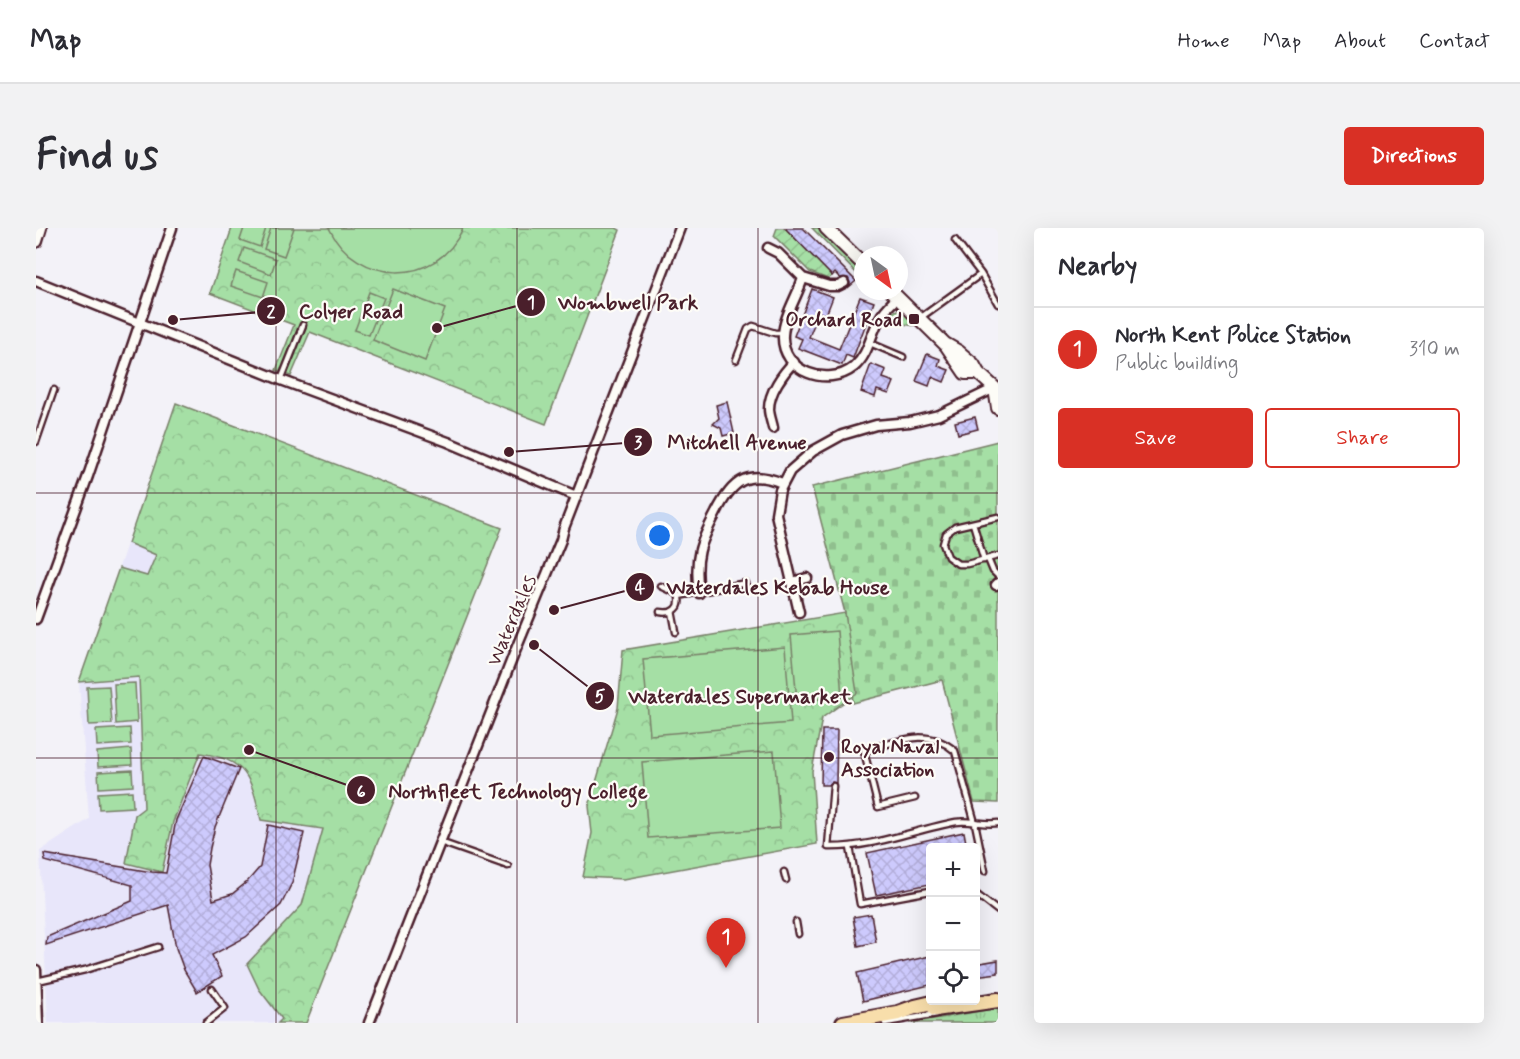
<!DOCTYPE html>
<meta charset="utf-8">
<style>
:root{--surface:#fff;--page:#f2f2f3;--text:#2b2b33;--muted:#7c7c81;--line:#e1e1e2;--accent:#d93025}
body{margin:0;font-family:Mynerve,sans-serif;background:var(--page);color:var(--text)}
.controls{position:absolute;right:18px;bottom:18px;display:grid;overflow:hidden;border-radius:6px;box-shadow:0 6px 24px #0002}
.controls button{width:54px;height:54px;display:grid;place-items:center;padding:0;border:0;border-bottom:2px solid var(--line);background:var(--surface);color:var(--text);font:30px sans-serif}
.compass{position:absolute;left:818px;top:18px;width:54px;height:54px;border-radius:50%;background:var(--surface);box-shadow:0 6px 24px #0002;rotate:147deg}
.you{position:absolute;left:624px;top:308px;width:21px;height:21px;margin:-15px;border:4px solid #fff;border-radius:50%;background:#1a73e8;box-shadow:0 0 0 9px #1a73e833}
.badge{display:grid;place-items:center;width:39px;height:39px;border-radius:50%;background:var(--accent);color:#fff;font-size:20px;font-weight:700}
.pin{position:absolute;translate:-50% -50px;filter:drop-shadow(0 2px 3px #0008)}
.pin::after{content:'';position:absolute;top:32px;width:21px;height:18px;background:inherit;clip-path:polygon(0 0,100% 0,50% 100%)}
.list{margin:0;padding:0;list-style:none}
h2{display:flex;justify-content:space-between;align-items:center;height:78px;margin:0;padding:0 24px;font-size:26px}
h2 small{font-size:20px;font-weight:400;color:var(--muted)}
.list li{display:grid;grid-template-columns:39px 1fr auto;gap:18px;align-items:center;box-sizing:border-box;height:84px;padding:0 24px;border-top:2px solid var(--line)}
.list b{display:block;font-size:22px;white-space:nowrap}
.list p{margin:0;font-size:20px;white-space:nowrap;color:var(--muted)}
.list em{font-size:20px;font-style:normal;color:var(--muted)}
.actions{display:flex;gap:12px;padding:18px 24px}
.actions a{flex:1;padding:14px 0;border:2px solid var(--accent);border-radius:6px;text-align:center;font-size:21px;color:var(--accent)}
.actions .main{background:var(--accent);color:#fff}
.icon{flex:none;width:33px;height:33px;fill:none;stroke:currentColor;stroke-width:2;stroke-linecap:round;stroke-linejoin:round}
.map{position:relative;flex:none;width:962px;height:795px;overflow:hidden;border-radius:6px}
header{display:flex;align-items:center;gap:36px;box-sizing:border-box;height:84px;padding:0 30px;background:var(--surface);border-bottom:2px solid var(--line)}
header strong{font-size:28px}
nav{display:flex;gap:33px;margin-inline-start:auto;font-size:21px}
.intro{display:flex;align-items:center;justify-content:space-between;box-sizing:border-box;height:144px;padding:0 36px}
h1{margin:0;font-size:42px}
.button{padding:15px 27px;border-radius:6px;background:var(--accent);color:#fff;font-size:21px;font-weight:700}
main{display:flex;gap:36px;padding:0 36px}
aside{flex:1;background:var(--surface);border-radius:6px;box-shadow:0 6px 24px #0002}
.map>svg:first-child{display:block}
</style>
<header>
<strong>Map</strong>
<nav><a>Home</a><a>Map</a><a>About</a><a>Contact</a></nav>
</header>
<div class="intro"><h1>Find us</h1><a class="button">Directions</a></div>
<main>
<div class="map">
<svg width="962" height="795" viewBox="0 0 962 795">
<defs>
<pattern id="grass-tufts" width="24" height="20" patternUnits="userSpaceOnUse" patternTransform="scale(1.5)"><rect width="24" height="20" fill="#a5dfa5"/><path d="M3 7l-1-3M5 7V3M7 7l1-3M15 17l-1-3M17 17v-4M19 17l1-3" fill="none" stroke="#90bf8e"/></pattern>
<pattern id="cemetery-stones" width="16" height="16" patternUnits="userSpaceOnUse" patternTransform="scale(1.5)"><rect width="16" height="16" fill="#a5dfa5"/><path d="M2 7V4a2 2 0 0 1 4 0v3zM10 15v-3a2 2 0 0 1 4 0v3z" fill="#90bf8e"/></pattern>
<pattern id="park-crowns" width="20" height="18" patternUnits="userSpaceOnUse" patternTransform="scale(1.5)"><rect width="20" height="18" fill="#a5dfa5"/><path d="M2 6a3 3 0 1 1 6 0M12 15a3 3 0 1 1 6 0" fill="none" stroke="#90bf8e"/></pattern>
<pattern id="garden-furrows" width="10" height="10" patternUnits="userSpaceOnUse" patternTransform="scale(1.5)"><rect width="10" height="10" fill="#a5dfa5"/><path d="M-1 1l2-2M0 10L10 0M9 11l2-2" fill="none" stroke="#90bf8e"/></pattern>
<pattern id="building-cross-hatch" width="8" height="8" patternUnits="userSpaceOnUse" patternTransform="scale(1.5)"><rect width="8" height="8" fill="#cdcafd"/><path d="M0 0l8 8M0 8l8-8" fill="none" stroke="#b2add9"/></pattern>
</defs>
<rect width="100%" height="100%" fill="#f3f2f8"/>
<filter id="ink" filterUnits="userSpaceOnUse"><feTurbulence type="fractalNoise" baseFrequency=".0167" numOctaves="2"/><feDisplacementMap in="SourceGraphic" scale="12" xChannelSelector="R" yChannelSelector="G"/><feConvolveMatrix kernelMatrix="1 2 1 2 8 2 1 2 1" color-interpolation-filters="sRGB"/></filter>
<g filter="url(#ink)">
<path fill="#e8e6fa" d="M140,175l326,125 -196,495h-258l-8,-172 49,-32 -10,-137z"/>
<path fill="url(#grass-tufts)" stroke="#787f68" stroke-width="1.5" d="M776,0h6l45,43v9z
M861,82l9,4 10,11c-8,2 -22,-4 -29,-10z
M962,780v15h-88z"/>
<path fill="url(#cemetery-stones)" stroke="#787f68" stroke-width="1.5" d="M962,213v362l-24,-1 -32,-122 -89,23 -8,-90 -33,-126z"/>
<path fill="url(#park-crowns)" stroke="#787f68" stroke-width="1.5" d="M196,0h384l4,2 -74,194 -236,-92 -19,44 -15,-6 18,-45 -84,-32z
M140,175l326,125 -196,495h-28l4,-4 -23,-30 -12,-25 55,-59 21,-76 -62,-9c-10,-43 -14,-60 -61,-67l-27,69 -11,50 -36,-9 9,-48 9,-7 -5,-131 -60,5 40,-114 28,8 9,-21 -28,-12z
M809,385l12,80 -35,25 -10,53 5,73 -193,35 -41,-2 9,-44 -3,-27 29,-98 5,-58z"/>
<path fill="url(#garden-furrows)" stroke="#787f68" stroke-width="1.5" d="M741,0h8l47,48 -4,3 -18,-7 -36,-36z"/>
<path fill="#a5dfa5" stroke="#787f68" stroke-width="1.5" d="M208,0h22l-6,19 -20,-7z
M235,0h23l-10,28 -20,-7z
M293,0h134c-26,60 -107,57 -134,0z
M208,20l32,11 -5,15 -32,-12z
M200,43l32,11 -5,15 -32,-11z
M357,61l52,20 -20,52 -52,-21z
M333,64l15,6 -15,37 -14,-5z
M801,403l5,66 -45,4 -6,-66z
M749,419l6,76 -141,12 -7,-76z
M99,455l2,39 -21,2 -2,-40z
M73,458l3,38 -23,1 -2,-38z
M94,500l1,16 -34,2 -1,-16z
M95,521l1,16 -34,2 -1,-15z
M738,523l6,77 -132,10 -6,-76z
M96,542l1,16 -34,2 -1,-16z
M96,563l1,16 -34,2 -1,-16z"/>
<path fill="url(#building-cross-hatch)" stroke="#4a1f2b" stroke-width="1.5" d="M749,0h18l53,53 -7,6 1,-4 -2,-5h-8l-5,-5 -3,3z
M776,61l21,8 -7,18 -7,-3 -10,25 30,12 21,-52 14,5 -21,56 -7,-3 -4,10 -44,-17 4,-9 -8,-3z
M891,126l13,5 -2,7 11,4 -5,12 -12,-5 -3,9 -13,-5z
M835,136l15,6 -3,8 11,4 -5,12 -12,-4 -2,7 -14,-5z
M691,174l7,31 -11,3 -2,-8 -8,-4 6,-6 -3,-13z
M939,189l3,12 -20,5 -3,-12z
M786,502h15l-1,53 -4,-1 -3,3h-8z
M168,528l35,13 -24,58 -5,21 -3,17 6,35 19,-6 15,-12 13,-15 8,-42 36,8 -12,50 -11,22 -35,32 -34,18 10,21 -25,16 -13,-22 -8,-22 -8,-43 -122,40 1,-8 85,-36v-16l-87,-24 -1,-7 108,18 14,1 10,-53z
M928,604l3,16h-37v36l-54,11 -9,-42z
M835,686l5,28 -18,4 -5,-29z
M894,728v29l-67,16 -6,-28z
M962,732v13l-23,3v-12z"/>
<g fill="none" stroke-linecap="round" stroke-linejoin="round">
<g stroke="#4a1f2b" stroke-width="9">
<path id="lane" d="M919,12l26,34 17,30
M884,90l61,-44
M834,115l33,14
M700,132l12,-31 5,-3 22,7h8
M245,152l22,-55
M0,214l18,-52
M962,289l-43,10 -9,7 -3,10 5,13 10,7h9l31,-8
M937,295l11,37
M952,331l5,12 5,5
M643,368l67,-13
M636,383l4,21
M624,384c13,2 23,-3 18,-18l-17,-8
M797,558l-5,61c44,1 86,-17 128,-25 14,-2 28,3 42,1
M879,570l-37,9 -14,-56c32,-9 62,-25 91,0l20,72 10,48
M404,614l68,24
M814,619l10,57 70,-13
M748,644l2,8
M940,666l22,17
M760,694l2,12
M1,753l48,-11 73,-23
M170,795l19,-15 -13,-19
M849,795l52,-9"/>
</g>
<g stroke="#4a1f2b" stroke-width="13">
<path id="street" d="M732,20l10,5 25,25 26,8h9l6,-3
M767,50c-6,19 -19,38 -20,57 -2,37 45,53 71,32 15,-13 16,-32 26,-49 4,-8 11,-14 18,-21
M0,53l245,99 167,62 128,54
M737,200c-1,-6 -4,-13 -4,-19 0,-17 14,-36 25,-47
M756,354l15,-4
M960,357l2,-2
M663,365c-5,-35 1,-50 17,-80 16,-32 31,-44 66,-30
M763,384l-23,-98 4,-24 10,-19 23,-20 29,-16 34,-10 34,-3 29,-7 56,-27
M0,391l52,-143 84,-248
M0,742l2,53
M333,795l145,-369 47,-114 3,-12 116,-300"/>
</g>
<g stroke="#4a1f2b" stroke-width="16">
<path id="secondary" d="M790,0l37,36
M0,13l4,-13
M855,63l54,53 14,8 14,12 5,9 20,18
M910,117l19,28h13
M959,160l3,20"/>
</g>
<g stroke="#4a1f2b" stroke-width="18">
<path id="primary" d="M899,781l63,-9
M807,795l55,-10 17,-6 30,-7"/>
</g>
<use href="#lane" stroke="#fdfcf7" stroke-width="4.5"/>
<use href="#street" stroke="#fdfcf7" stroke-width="8"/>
<use href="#secondary" stroke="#fdfcf7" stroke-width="12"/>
<use href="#primary" stroke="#f8deab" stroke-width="14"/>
</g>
</g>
<path fill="none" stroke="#4a1f2b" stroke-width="1.5" stroke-opacity="0.55" d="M240,0v795M481,0v795M722,0v795M0,265h962M0,530h962"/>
<g fill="#4a1f2b" stroke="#fdfcf7" stroke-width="2">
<rect x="872" y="85" width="12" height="12" rx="3"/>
<circle cx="793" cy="529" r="6"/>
</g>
<g text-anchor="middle" stroke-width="4.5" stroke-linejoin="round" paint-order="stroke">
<g font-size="20" font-weight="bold" fill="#4a1f2b" stroke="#fdfcf7" text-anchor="end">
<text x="866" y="98">Orchard Road</text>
<text x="805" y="525" text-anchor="start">Royal Naval<tspan x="805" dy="23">Association</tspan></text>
</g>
<g font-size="20" fill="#4a1f2b" stroke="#fdfcf7">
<text transform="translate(475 392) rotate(-67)" y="7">Waterdales</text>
</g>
</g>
<path fill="none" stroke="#4a1f2b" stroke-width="2" d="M401 100L495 74M137 92L235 83M473 224L602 214M518 382L604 359M498 417L564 468M213 522L325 562"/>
<g fill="#4a1f2b" stroke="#fdfcf7" stroke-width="2">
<circle cx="401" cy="100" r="6"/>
<circle cx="137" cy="92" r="6"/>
<circle cx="473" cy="224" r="6"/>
<circle cx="518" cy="382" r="6"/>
<circle cx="498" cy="417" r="6"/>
<circle cx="213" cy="522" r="6"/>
<circle cx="495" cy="74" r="15"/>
<circle cx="235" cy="83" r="15"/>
<circle cx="602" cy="214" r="15"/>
<circle cx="604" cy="359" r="15"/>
<circle cx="564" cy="468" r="15"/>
<circle cx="325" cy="562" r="15"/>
</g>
<g font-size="18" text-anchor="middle" font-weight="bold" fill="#fff">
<text x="495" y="80">1</text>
<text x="235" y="89">2</text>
<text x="602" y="220">3</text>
<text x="604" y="365">4</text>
<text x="564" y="474">5</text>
<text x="325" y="569">6</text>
</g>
<g font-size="21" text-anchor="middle" font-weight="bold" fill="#4a1f2b" stroke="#fdfcf7" stroke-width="4.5" stroke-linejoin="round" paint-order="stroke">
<text x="592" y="81">Wombwell Park</text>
<text x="315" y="90">Colyer Road</text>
<text x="701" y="221">Mitchell Avenue</text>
<text x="742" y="366">Waterdales Kebab House</text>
<text x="704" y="475">Waterdales Supermarket</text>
<text x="482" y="570">Northfleet Technology College</text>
</g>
</svg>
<div class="controls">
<button>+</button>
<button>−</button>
<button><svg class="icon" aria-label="locate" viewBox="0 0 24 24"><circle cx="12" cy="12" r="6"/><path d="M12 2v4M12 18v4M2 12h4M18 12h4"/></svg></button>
</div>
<svg class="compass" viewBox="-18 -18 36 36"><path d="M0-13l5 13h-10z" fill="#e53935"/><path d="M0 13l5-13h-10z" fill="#7c7c81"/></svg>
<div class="you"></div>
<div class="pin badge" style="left:690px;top:740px">1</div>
</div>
<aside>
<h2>Nearby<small></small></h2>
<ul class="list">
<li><span class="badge">1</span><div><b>North Kent Police Station</b><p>Public building</p></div><em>310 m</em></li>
</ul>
<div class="actions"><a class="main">Save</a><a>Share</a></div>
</aside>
</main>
